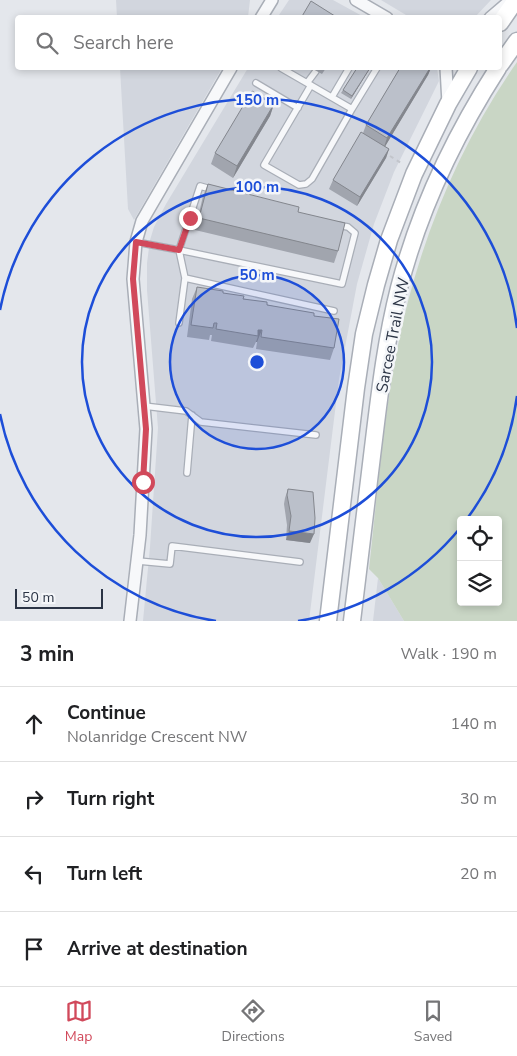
<!DOCTYPE html>
<meta charset="utf-8">
<style>
:root{--surface:#fff;--page:#f2f2f2;--text:#202124;--muted:#757577;--line:#e0e0e0;--accent:#d1495b}
body{margin:0;font-family:"Nunito Sans",sans-serif;background:var(--page);color:var(--text)}
.controls{position:absolute;right:15px;bottom:15px;display:grid;overflow:hidden;border-radius:5px;box-shadow:0 2px 8px #0003}
.controls button{width:45px;height:45px;display:grid;place-items:center;padding:0;border:0;border-bottom:1px solid var(--line);background:var(--surface);color:var(--text);font:25px sans-serif}
.scale{position:absolute;left:15px;bottom:12px;width:88px;box-sizing:border-box;padding-left:5px;border:2px solid #2b3445;border-top:0;font-size:14px;line-height:18px;white-space:nowrap;color:#2b3445;-webkit-text-stroke:4px #f4f6f9;paint-order:stroke}
.stop{position:absolute;width:15px;height:15px;margin:-11px;border:4px solid #d1495b;border-radius:50%;background:#fff}
.stop.end{background:#d1495b;border-color:#fff;box-shadow:0 1px 5px #0008}
.list{margin:0;padding:0;list-style:none}
h2{display:flex;justify-content:space-between;align-items:center;height:65px;margin:0;padding:0 20px;font-size:21px}
h2 small{font-size:16px;font-weight:400;color:var(--muted)}
.list li{display:grid;grid-template-columns:32px 1fr auto;gap:15px;align-items:center;box-sizing:border-box;height:75px;padding:0 20px;border-top:1px solid var(--line)}
.list b{display:block;font-size:19px;white-space:nowrap}
.list p{margin:0;font-size:16px;white-space:nowrap;color:var(--muted)}
.list em{font-size:16px;font-style:normal;color:var(--muted)}
.icon{flex:none;width:28px;height:28px;fill:none;stroke:currentColor;stroke-width:2;stroke-linecap:round;stroke-linejoin:round}
.map{position:relative;flex:none;width:517px;height:621px;overflow:hidden}
.search{position:absolute;background:var(--surface);box-shadow:0 2px 8px #0003;left:15px;right:15px;top:15px;height:55px;display:flex;align-items:center;gap:12px;box-sizing:border-box;padding:0 18px;border-radius:5px;color:var(--muted);font-size:19px}
.sheet{height:365px;background:var(--surface)}
nav{display:flex;justify-content:space-around;align-items:center;box-sizing:border-box;height:70px;border-top:1px solid var(--line);background:var(--surface);font-size:14px;color:var(--muted)}
nav a{display:grid;justify-items:center;gap:2px}
nav .on{color:var(--accent)}
.map>svg:first-child{display:block}
</style>
<div class="map">
<svg width="517" height="621" viewBox="0 0 517 621">
<rect width="100%" height="100%" fill="#e4e7ec"/>
<path fill="#d2d6de" d="M116,0h134l-2,17 -131,1z
M289,0h44l31,17 -87,1z
M381,0h110l-16,17 -64,1z
M120,68h102l-88,152 -6,-11z
M248,68h189l2,13 -45,91 -20,52 -17,60 -18,95 -30,242h-166l7,-74 8,-119 -11,-138v-27l3,-23 4,-13 12,-23z
M378,578l26,43h-31z"/>
<path fill="#c9d6c5" fill-rule="evenodd" d="M517,62v559h-113l-26,-43 -9,-9c8,-72 14,-148 28,-219 20,-103 60,-202 120,-288zM461,520h37v82h-37z"/>
<g fill="none" stroke-linecap="round" stroke-linejoin="round">
<g stroke="#a9aeb7" stroke-width="8">
<path id="service" d="M281,68l71,41 -40,70 -6,5 -7,1 -35,-20 47,-80
M256,83l42,25
M307,83l9,-12
M332,97l17,-29
M352,109l25,-41
M136,242l43,8 21,-64 14,4
M334,311l-149,-33 -6,-28 163,34 13,-51 -7,-6 -10,-2
M179,323l6,-45
M144,406l42,5 15,11 115,13
M187,473l5,-58
M138,561l32,3 2,-18 128,16"/>
</g>
<g stroke="#a9aeb7" stroke-width="14">
<path id="minor" d="M356,0l31,18
M261,18l11,-18
M490,18l21,-18
M446,68l2,35
M130,621l10,-86 6,-106 -13,-150 3,-37 6,-21 89,-153"/>
</g>
<g stroke="#a9aeb7" stroke-width="19">
<path id="secondary" d="M500,23l16,-23
M500,65l17,-24
M328,621l28,-233 8,-54 12,-49 13,-45 25,-66 34,-70 21,-36
M352,621c7,-55 13,-110 20,-165 7,-57 13,-113 27,-168 20,-78 56,-153 99,-220"/>
</g>
<path stroke="#c2c5cb" stroke-width="2" stroke-dasharray="4 4" stroke-linecap="butt" d="M390,156l11,7"/>
<use href="#service" stroke="#f7f8fa" stroke-width="5.5"/>
<use href="#minor" stroke="#f7f8fa" stroke-width="11"/>
<use href="#secondary" stroke="#fff" stroke-width="16"/>
</g>
<path fill="#a1a5ae" d="M311,68h15l-4,6z
M357,68h13l-19,31 -10,-6z
M400,68h31l-3,7 -43,71 4,3 -3,9 -29,48 -28,-17 4,-9 30,-47 3,-8z
M274,104l-4,12 -37,62 -22,-14 4,-11z
M208,184l90,28 40,39 -4,12 -139,-33 8,-34z
M197,287l117,29 20,32 -4,12 -74,-11 1,-7h-1l-3,6 -42,-7 1,-6h-2l-1,5 -22,-3 5,-38z
M288,489l22,54 -24,-3 1,-15 -3,-21 1,-6z"/>
<path fill="#83868d" d="M370,68l-19,31 1,-3z
M430,68h1l-3,7 -45,75 4,-12z
M274,104l-4,12 -37,62 4,-12z
M389,149l-3,9 -29,48 3,-9z
M258,330h4l-5,12h-1l2,-6z
M289,531l25,3 -4,9 -24,-3z"/>
<path fill="#bbc0ca" stroke="#83868d" d="M311,1l27,17h-37z
M357,68h13l-18,28 -9,-6z
M400,68h30l-43,70 -21,-13z
M252,91l22,13 -37,62 -22,-13z
M361,132l28,17 -29,48 -27,-17z
M208,184l91,23 -1,5 47,11 -7,28 -139,-33z
M197,287l26,4v2l21,3 -1,3 24,3v3l47,8v3l25,3 -5,29 -73,-11 1,-7h-4v6l-42,-7 1,-6h-3l-1,5 -22,-3z
M288,489l25,3 2,26 -1,16 -25,-3 2,-15 -4,-21z"/>
<g fill="none" stroke-linecap="round" stroke-linejoin="round">
<path stroke="#d1495b" stroke-width="6" d="M143,482l3,-53 -13,-150 3,-37 43,8 11,-32"/>
</g>
<circle cx="257" cy="362" r="87" fill="#1d4ed8" fill-opacity=".12"/>
<g fill="none" stroke="#1d4ed8" stroke-width="2.5">
<circle cx="257" cy="362" r="87"/>
<circle cx="257" cy="362" r="175"/>
<path d="M517 396A262 262 0 0 1 466 520M461 527A262 262 0 0 1 298 621M216 621A262 262 0 0 1 0 414M0 310A262 262 0 0 1 517 328"/>
</g>
<g text-anchor="middle" stroke-width="5" stroke-linejoin="round" paint-order="stroke">
<g font-size="16" fill="#2b3445" stroke="#f4f6f9">
<text transform="translate(392 335) rotate(-79)" y="6">Sarcee Trail NW</text>
</g>
</g>
<circle cx="257" cy="362" r="8" fill="#1d4ed8" stroke="#f4f6f9" stroke-width="2.5"/>
<g font-size="15" text-anchor="middle" font-weight="bold" fill="#1d4ed8" stroke="#f4f6f9" stroke-width="5" stroke-linejoin="round" paint-order="stroke">
<text x="257" y="105">150 m</text>
<text x="257" y="192">100 m</text>
<text x="257" y="280">50 m</text>
</g>
</svg>
<div class="controls">
<button><svg class="icon" aria-label="locate" viewBox="0 0 24 24"><circle cx="12" cy="12" r="6"/><path d="M12 2v4M12 18v4M2 12h4M18 12h4"/></svg></button>
<button><svg class="icon" aria-label="layers" viewBox="0 0 24 24"><path d="M12 4l9 5-9 5-9-5zM3 14l9 5 9-5"/></svg></button>
</div>
<div class="scale">50 m</div>
<div class="stop" style="left:143px;top:482px"></div>
<div class="stop end" style="left:190px;top:218px"></div>
<div class="search"><svg class="icon" aria-label="search" viewBox="0 0 24 24"><circle cx="10" cy="10" r="6"/><path d="M15 15l6 6"/></svg>Search here</div>
</div>
<section class="sheet">
<h2>3 min<small>Walk · 190 m</small></h2>
<ul class="list">
<li><svg class="icon" aria-label="ahead" viewBox="0 0 24 24"><path d="M12 20V5M6 11l6-6 6 6"/></svg><div><b>Continue</b><p>Nolanridge Crescent NW</p></div><em>140 m</em></li>
<li><svg class="icon" aria-label="right" viewBox="0 0 24 24"><path d="M7 20v-9h11M14 6l5 5-5 5"/></svg><div><b>Turn right</b></div><em>30 m</em></li>
<li><svg class="icon" aria-label="left" viewBox="0 0 24 24"><path d="M17 20v-9H6M10 6l-5 5 5 5"/></svg><div><b>Turn left</b></div><em>20 m</em></li>
<li><svg class="icon" aria-label="arrive" viewBox="0 0 24 24"><path d="M6 21V4h12l-3 4 3 4H6"/></svg><div><b>Arrive at destination</b></div></li>
</ul>
</section>
<nav>
<a class="on"><svg class="icon" aria-label="map" viewBox="0 0 24 24"><path d="M3 6l6-2 6 2 6-2v14l-6 2-6-2-6 2zM9 4v14M15 6v14"/></svg>Map</a>
<a><svg class="icon" aria-label="directions" viewBox="0 0 24 24"><path d="M12 3l9 9-9 9-9-9zM9 14v-3h6M13 9l2 2-2 2"/></svg>Directions</a>
<a><svg class="icon" aria-label="saved" viewBox="0 0 24 24"><path d="M7 4h10v16l-5-4-5 4z"/></svg>Saved</a>
</nav>
